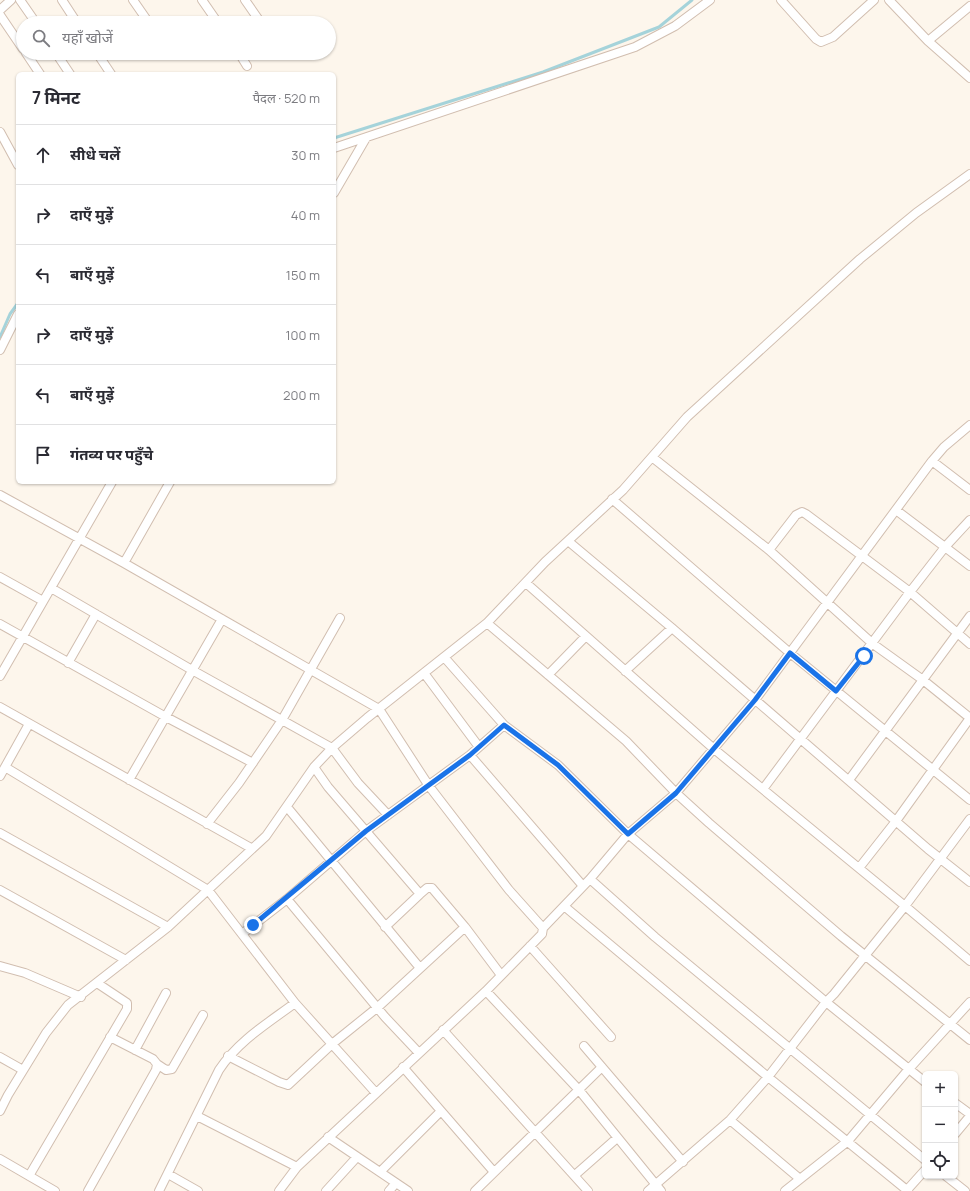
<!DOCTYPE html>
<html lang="hi">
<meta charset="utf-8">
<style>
:root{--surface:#fff;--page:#f2f2f3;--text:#2b2b33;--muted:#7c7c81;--line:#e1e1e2}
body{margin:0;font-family:Manrope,"Noto Sans Devanagari",sans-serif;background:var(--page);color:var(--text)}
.controls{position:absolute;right:12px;bottom:12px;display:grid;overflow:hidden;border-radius:6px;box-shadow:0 1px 3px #0004}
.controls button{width:36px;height:36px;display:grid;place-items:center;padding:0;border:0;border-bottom:1px solid var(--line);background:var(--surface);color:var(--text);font:20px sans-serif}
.stop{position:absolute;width:12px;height:12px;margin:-9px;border:3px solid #1a73e8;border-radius:50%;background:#fff}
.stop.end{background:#1a73e8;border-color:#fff;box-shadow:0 1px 4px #0008}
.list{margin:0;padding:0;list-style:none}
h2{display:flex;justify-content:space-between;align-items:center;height:52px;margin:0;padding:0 16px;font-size:17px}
h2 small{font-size:13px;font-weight:400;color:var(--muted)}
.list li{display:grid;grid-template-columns:26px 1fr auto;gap:12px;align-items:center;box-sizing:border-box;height:60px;padding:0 16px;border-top:1px solid var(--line)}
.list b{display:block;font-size:15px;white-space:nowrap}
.list em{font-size:13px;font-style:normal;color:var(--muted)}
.icon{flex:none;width:22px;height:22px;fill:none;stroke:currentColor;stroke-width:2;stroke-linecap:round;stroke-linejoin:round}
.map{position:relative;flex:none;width:970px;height:1191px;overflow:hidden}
.search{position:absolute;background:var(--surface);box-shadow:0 1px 3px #0004;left:16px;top:16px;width:320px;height:44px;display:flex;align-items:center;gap:10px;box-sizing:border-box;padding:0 14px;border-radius:22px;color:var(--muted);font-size:15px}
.panel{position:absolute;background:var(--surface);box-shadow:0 1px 3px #0004;left:16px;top:72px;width:320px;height:412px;border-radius:6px}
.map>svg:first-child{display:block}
</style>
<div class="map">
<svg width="970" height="1191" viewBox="0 0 970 1191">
<rect width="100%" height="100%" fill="#fdf6ec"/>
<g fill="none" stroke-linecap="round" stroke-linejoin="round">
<path stroke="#a5d3da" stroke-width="3" d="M334,138l209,-66 116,-45 33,-27
M0,337l10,-23 8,-11"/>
<g stroke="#d1beb0" stroke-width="10">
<path id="street" d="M20,0l16,23
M62,0l15,23
M133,0l16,23
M202,0l16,23
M245,0l16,23
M781,0l35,39 5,3 12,-5 41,-37
M889,0l39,41 42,37
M0,10l11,-10
M0,15l23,34
M928,41l42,-35
M26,53l14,21
M56,53l14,21
M97,53l14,21
M239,53l8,13
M0,132l18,33
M334,148l301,-101 40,-21 35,-26
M334,193l32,-55
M0,350l18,-36
M652,457l117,93 104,94 50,36 47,38
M932,461l38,29
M0,495l124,68 255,146 50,77 80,104 34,38
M612,499l178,154 180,147
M896,510l74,56
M568,541l104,87 256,221 42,33
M769,550l27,-35 6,-3 4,2 104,78 60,52
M124,563l46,-81
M0,577l43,24
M526,583l188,166 191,157 65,-87
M51,588l141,82 140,78 26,35 30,32
M487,623l139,118 50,52 33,30 132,113 129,104
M0,624l166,93 87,46
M444,657l60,68 54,40 70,69 48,-41 79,-93 177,-239 12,-14 26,-22
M68,663l28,-49
M625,671l47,-43
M424,673l55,74
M548,675l38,-39
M0,676l112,-194
M0,707l251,141
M470,755l113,131
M5,767l203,123 87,113 81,90
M314,767l14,20 92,107 7,-6h5l33,39 36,48
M0,776l29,-52
M129,780l93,-161
M849,780l121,-164
M763,789l147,-197 35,-45 25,-27
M287,807l133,161
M207,824l32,-41 43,-63 58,-102
M0,833l168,94
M859,868l37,-47 74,-103
M590,879l65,58 270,223
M0,890l126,70
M287,899l98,118 34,36
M564,906l204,171 140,114
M385,927l35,-33
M242,934l45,-35 79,-68 104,-76 34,-30
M530,946l81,91
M0,966l25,7 56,24
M486,991l93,99 82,101
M443,1030l145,161
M584,1046l99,116
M135,1050l31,-57
M228,1056l51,26 9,3 44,-41 46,-37 87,-80
M0,1057l23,13
M157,1064l9,6 6,-1 31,-54
M403,1067l91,105
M955,1103l15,11
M0,1111l8,-16 38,-62 22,-28 100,-78 98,-91 48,-69 18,-19 35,-30 120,-95 58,-61 78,-72 64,-73 173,-158 56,-46 54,-39
M197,1116l100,51
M730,1120l70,59
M955,1134l15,-18
M328,1137l80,54
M0,1159l55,32
M380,1172l61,-61
M168,1174l30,17
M575,1175l42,-37
M29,1176l98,-167v-6l-30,-20
M946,1176l19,15
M907,1190l18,-20
M88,1191l68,-121 1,-6 -4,-5 -43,-22
M159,1191l60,-121c19,-29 49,-47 76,-67
M279,1191l18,-24 189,-176 56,-57 1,-6 47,-49 38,-45 198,168 99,80
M326,1191l31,-34
M389,1191l7,-8
M475,1191l127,-124
M648,1191l82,-71 38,-43 58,-75 8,-8 71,-88 65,55
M785,1191l63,-50 60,-71 62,-68"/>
</g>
<use href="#street" stroke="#fff" stroke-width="8"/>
</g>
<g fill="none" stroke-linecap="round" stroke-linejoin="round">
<path stroke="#1a73e8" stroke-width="5" d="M253,925l113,-94 104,-76 34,-30 54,40 70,69 48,-41 79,-93 35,-47 46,38 28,-35"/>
</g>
</svg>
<div class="controls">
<button>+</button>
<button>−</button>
<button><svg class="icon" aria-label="locate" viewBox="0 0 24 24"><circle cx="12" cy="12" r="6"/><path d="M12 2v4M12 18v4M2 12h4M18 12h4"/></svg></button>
</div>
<div class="stop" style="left:864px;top:656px"></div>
<div class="stop end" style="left:253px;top:925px"></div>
<div class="search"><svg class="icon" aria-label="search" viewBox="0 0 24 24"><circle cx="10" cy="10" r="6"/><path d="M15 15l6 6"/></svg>यहाँ खोजें</div>
<section class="panel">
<h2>7 मिनट<small>पैदल · 520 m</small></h2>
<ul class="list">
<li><svg class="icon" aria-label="ahead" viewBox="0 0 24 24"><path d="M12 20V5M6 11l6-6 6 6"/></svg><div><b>सीधे चलें</b></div><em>30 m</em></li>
<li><svg class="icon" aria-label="right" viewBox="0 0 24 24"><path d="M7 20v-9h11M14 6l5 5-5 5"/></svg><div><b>दाएँ मुड़ें</b></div><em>40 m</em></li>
<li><svg class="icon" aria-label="left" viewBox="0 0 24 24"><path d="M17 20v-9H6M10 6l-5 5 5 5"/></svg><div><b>बाएँ मुड़ें</b></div><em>150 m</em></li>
<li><svg class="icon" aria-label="right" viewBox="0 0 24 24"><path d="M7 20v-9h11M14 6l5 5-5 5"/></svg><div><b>दाएँ मुड़ें</b></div><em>100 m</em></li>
<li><svg class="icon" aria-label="left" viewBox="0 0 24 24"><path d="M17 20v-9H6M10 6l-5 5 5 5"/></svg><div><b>बाएँ मुड़ें</b></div><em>200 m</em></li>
<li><svg class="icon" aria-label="arrive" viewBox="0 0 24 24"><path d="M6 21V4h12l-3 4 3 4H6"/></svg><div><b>गंतव्य पर पहुँचे</b></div></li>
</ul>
</section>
</div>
